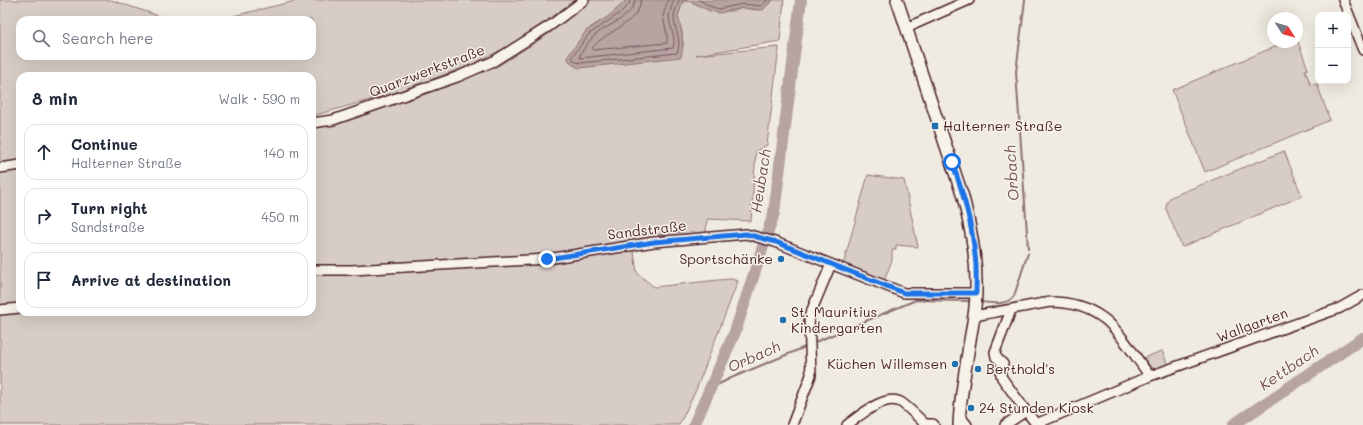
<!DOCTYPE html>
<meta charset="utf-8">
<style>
:root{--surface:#fff;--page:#f2f2f3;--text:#1f2937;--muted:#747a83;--line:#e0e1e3}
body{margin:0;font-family:Mali,sans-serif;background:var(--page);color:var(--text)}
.controls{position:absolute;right:12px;top:12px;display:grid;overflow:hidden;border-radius:8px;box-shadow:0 4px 16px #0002}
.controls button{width:36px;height:36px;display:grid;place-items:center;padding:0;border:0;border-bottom:1px solid var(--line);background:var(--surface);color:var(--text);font:20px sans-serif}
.compass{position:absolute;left:1267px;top:12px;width:36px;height:36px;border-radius:50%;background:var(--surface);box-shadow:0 4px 16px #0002;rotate:126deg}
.stop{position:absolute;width:12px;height:12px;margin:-9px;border:3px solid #1a73e8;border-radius:50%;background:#fff}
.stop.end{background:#1a73e8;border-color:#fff;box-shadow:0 1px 4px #0008}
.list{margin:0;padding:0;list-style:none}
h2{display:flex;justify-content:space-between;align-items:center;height:52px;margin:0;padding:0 16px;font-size:17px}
h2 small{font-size:13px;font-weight:400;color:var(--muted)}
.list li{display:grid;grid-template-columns:26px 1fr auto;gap:12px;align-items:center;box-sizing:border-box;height:56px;margin:0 8px 8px;padding:0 8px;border:1px solid var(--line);border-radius:12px}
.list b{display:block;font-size:15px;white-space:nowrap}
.list p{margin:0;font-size:13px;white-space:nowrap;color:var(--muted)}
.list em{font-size:13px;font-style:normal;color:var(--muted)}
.icon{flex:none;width:22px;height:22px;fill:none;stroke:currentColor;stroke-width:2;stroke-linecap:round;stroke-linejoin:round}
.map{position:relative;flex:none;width:1363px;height:425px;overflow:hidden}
.search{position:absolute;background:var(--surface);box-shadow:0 4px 16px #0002;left:16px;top:16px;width:300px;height:44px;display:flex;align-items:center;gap:10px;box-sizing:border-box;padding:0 14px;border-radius:12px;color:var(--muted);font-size:15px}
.panel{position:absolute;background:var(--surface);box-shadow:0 4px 16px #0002;left:16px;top:72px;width:300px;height:244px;border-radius:12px}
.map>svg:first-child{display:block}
</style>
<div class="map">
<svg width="1363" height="425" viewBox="0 0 1363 425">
<rect width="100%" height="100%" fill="#f0ebe0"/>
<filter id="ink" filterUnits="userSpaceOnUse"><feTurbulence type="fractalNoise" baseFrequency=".025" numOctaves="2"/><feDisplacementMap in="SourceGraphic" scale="8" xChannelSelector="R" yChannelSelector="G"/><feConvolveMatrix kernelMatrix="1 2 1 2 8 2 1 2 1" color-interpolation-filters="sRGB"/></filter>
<g filter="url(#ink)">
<path fill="#d8cdc6" stroke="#917678" d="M0,0h111l54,18 14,2h-159v36h292v-36h-95l82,-20h277l-31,22 -40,26 -34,17 -80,29 -79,22v-40h-292v86l-20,2z
M591,0h36l-18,16 -18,11 -23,32 5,6 110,-19 -1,-13 -4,-17 5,-15h7l20,10h25l7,-3 16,2 14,-8v-2h12l-4,41 -84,14 83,-8 -12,98 -11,6 -5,70 -44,-2 -1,15 -20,3 -4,-5 -27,3v3l-40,6 3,4 15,-3 4,28 17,14 64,-7 13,-1 7,2 -42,109 -17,35h-679v-257l20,-3v147h292v-189l21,-3 162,-52 55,-35z
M1297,39l11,30 -3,1 6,15 6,-1 13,36 -125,52 -33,-82 114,-48h11z
M1284,151l18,45 -120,51 -16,-38 1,-7 4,-5z
M868,175l36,5 14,67 -22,-2v5h-4v10l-8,21 -41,-16z
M1162,351l6,14c-14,6 -16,5 -25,-7z"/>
<path fill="#b7a4a2" stroke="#8b6f72" d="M627,0h145l-9,10 -21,-2 -23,5 -9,-2 -20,-10h-7l-5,15 4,17 1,13 -2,11 -102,11 -6,-3 -5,-6v-3l18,-25 23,-15z"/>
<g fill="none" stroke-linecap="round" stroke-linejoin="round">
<path stroke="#76545b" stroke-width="1" d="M630,0l-1,4 -9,9 -31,21 -17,23 2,4 6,2 97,-10c6,-13 -4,-25 -3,-38 1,-5 4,-10 5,-15
M635,0c-1,18 -32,26 -42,37 -5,5 -9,12 -13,18v3l93,-10c4,-10 -4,-21 -4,-32 1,-5 3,-11 5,-16
M641,0c-1,23 -37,32 -49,48l1,2 74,-7v-8l-4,-19 5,-16
M699,0l13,7 7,2 23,-5 19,2 7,-6"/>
<path stroke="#8b6f72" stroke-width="2" d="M1025,0l-9,72 12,176
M980,302c11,1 27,4 34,-6l14,-43
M813,343l103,-43 55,1
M711,388l20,-10 74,-31"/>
<path stroke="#b7a4a2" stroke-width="12" d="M694,425l41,-93 39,-119 27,-213
M1233,425l130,-87"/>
<g stroke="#4a1f2b" stroke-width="12">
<path id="minor" d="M1343,0l20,50
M906,28l63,-28
M312,123l21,-3 124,-43 37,-16 57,-36 33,-25
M0,168l20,-3
M312,270h40l195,-11 107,-17 92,-8 29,8 129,51h72
M0,310l20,-2
M1011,310l-16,42 1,5 7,7 -3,7 2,7 24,33
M974,316l76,-14c19,0 38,5 53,16 15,10 35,43 47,58
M959,415l8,10
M1036,424l114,-48 190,-68 23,-13
M792,425l19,-50 -2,-58 22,-53
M847,425c12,-9 40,-33 55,-22 8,6 16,14 23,21h8l1,1
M1005,425l21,-14 11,14"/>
</g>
<g stroke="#4a1f2b" stroke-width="14">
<path id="major" d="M897,0l66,197c8,32 14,62 13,94 0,19 -4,37 -7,55 -4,26 -9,52 -10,79"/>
</g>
<use href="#minor" stroke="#f7f3e8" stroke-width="9"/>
<use href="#major" stroke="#f7f3e8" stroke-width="11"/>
</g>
</g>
<g fill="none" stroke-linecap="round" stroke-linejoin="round" filter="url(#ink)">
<path stroke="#1a73e8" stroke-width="5" d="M547,259l107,-17 92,-8 30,8 128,51h72c0,-13 1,-25 -1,-38 -3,-32 -12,-63 -23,-93"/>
</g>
<g fill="#1f6fb2" stroke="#f7f3e8" stroke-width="1.5">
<rect x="931" y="122" width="8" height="8" rx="2"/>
<circle cx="781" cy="259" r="4"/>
<circle cx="783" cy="320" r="4"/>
<circle cx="955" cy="364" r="4"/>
<circle cx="978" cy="369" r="4"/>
<circle cx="971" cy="408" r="4"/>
</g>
<g text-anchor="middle" stroke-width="3" stroke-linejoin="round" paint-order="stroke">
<g font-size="14" fill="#4a1f2b" stroke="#f7f3e8">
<text transform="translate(427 71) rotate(-21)" y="5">Quarzwerkstraße</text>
<text transform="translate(647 230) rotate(-7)" y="5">Sandstraße</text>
<text transform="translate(1252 325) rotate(-20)" y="5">Wallgarten</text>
</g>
<g font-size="14" fill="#4a1f2b" stroke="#f7f3e8" text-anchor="start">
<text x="943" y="131">Halterner Straße</text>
<text x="773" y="264" text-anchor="end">Sportschänke</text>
<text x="791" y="317">St. Mauritius<tspan x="791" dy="16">Kindergarten</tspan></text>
<text x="947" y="369" text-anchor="end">Küchen Willemsen</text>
<text x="986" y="374">Berthold's</text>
<text x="979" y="413">24 Stunden Kiosk</text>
</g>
<g font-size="15" font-style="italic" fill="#704e55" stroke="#f7f3e8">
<text transform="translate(1012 173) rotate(-94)" y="5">Orbach</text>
<text transform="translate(761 181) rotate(-81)" y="5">Heubach</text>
<text transform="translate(754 357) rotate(-24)" y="5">Orbach</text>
<text transform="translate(1289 368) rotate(-34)" y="5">Kettbach</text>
</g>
</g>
</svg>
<div class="controls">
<button>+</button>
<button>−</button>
</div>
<svg class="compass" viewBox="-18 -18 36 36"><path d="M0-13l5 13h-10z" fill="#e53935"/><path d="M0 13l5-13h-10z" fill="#747a83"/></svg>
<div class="stop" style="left:952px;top:162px"></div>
<div class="stop end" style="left:547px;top:259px"></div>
<div class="search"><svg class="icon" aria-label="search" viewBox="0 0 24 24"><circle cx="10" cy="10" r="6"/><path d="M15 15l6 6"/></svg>Search here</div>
<section class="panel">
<h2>8 min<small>Walk · 590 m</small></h2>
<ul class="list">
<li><svg class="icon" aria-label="ahead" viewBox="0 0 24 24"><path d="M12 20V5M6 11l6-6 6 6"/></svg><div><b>Continue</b><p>Halterner Straße</p></div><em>140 m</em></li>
<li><svg class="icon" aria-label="right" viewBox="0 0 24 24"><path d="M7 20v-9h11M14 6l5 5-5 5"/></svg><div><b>Turn right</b><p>Sandstraße</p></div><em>450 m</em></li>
<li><svg class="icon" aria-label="arrive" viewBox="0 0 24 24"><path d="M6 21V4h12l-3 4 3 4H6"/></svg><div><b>Arrive at destination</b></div></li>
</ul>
</section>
</div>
